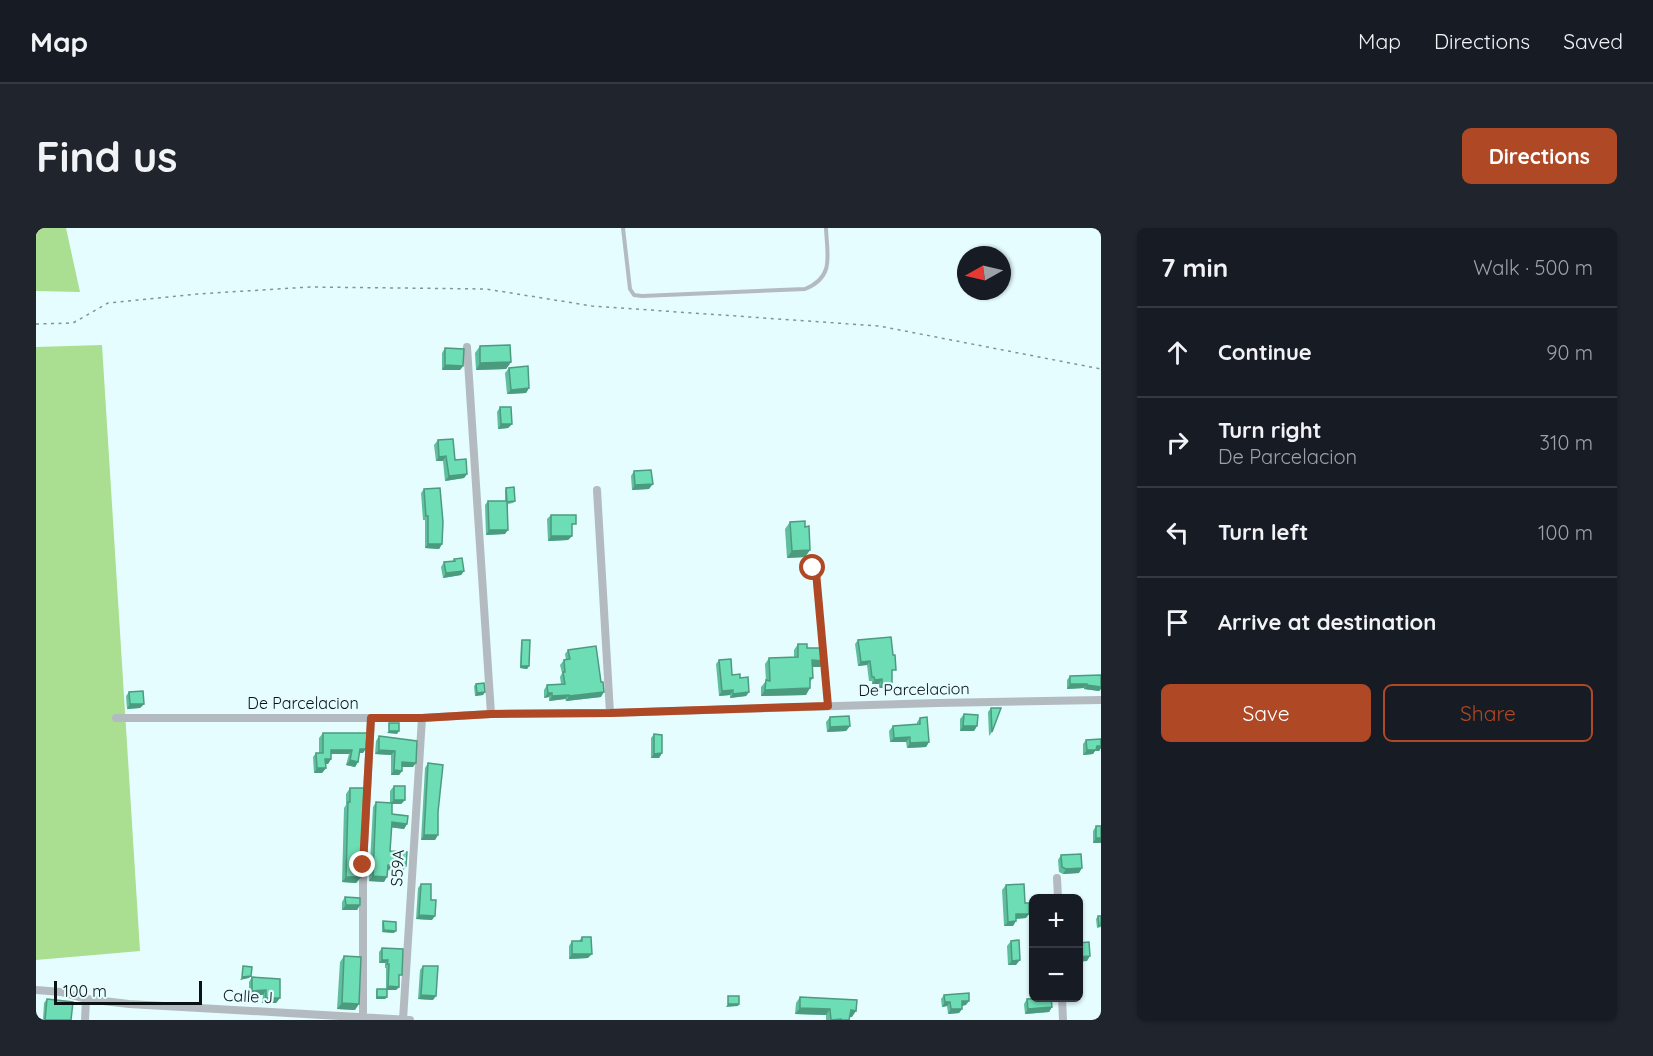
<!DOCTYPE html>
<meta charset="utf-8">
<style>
:root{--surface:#171b24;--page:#20242c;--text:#f1f3f6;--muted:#9ea1a6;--line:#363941;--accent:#af4824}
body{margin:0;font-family:Quicksand,sans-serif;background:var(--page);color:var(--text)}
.controls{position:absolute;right:18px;bottom:18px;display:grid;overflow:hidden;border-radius:9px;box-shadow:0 2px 4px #0004}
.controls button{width:54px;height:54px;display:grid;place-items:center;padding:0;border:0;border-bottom:2px solid var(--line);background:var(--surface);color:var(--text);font:30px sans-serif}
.compass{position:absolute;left:921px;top:18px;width:54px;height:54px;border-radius:50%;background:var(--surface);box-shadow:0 2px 4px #0004;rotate:262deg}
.scale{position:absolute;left:18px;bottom:15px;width:148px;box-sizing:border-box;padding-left:6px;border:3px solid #0a1213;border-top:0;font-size:16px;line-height:21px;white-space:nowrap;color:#0a1213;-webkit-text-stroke:4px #e5fdff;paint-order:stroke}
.stop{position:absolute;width:18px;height:18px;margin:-14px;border:4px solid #af4824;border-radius:50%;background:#fff}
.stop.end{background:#af4824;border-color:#fff;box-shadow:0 2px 6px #0008}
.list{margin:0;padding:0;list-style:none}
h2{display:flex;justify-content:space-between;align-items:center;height:78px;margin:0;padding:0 24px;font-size:26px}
h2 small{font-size:20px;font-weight:400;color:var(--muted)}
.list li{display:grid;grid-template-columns:39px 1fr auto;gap:18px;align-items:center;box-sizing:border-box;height:90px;padding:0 24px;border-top:2px solid var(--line)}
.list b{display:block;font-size:22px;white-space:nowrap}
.list p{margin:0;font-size:20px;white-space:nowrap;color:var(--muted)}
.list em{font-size:20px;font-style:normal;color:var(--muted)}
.actions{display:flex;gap:12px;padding:18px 24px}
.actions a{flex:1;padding:14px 0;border:2px solid var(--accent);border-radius:9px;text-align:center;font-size:21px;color:var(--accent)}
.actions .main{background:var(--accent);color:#fff}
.icon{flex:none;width:33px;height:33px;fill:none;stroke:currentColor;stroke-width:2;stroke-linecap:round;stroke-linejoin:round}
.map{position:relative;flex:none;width:1065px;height:792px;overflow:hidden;border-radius:9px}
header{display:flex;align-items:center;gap:36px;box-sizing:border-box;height:84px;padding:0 30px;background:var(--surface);border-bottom:2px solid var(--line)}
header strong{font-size:28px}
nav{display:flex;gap:33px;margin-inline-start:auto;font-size:21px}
.intro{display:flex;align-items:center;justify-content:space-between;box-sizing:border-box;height:144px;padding:0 36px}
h1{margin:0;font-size:42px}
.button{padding:15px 27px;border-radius:9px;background:var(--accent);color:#fff;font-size:21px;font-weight:700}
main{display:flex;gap:36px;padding:0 36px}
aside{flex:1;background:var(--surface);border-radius:9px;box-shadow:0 2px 4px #0004}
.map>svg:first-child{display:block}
</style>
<header>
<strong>Map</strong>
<nav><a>Map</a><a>Directions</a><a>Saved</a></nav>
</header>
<div class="intro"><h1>Find us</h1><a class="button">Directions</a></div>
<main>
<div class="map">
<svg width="1065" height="792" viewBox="0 0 1065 792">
<rect width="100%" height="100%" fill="#e5fdff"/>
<path fill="#aade91" d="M0,0h30l14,64 -44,-1z
M66,117l38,606 -104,9v-613z"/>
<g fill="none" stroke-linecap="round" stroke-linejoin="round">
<path stroke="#839395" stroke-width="1.5" stroke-dasharray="3 4.5" stroke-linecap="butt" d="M0,96l37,-1 35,-20 89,-9 113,-7 176,2 106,17 287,20 222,43"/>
<path stroke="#b3bbc0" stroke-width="4" d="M587,0l7,61 4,6 8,1 163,-7c30,-12 22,-34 21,-61
M767,334l10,6 3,4 7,80
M788,431l4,46"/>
<path stroke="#b3bbc0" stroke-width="8" d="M431,119l24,367
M561,262l13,223
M80,490h306l69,-4 119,-1 327,-10 164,-3
M1021,650l1,20
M0,762l25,2 25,7 43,5 281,16
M1026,770l1,22
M327,789v-152l8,-147
M49,792l1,-21
M367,792l19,-302"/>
</g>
<path fill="#5ebe9d" d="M444,118l31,16 -5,7 -30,1 -1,-17z
M409,120l18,18 -3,4h-18v-17z
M473,140l20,20 -3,5 -19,1 -2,-21z
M464,179l12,17 -4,4 -10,1 -1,-17z
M402,212l29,34 -3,4 -19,3 -2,-20h-7l-2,-16z
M598,243l15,18 -17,1 -1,-14z
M470,260l9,13 -2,2 -5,1 -3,30 -19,1 -1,-30 3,-4h17v-11z
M388,261l18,55 -3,5 -14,-1v-28h-2l-2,-27z
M515,287l21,14v7l-4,4 -20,1 -1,-22z
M754,294l15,5 5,23 -5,7 -18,1 -2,-29z
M418,331l10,12 -3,4 -18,3 -2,-11 3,-5 9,-1z
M486,412l7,26 -2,3 -7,-1 1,-26z
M822,412l35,34h-1l-3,14h-10v-4h-7v-3h-3l-2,-16 -9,1 -3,-22z
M762,416l9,4 18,13 -5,6h-8l1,11 -3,4 -4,13 -45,1v-9l5,-6 -1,-17 4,-6 25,-1v-7z
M532,422l33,47 -35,4 -1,-2 -16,2v-4l-5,1v-8l3,-5 14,-1 -1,-7 2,-4 -2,-8 4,-5h2l-1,-6z
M683,432l13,15 8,3 9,14 -3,4 -16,2v-3l-11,1 -3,-32z
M1065,447v14l-2,2 -15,-2v-1l-17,1v-9l3,-4z
M440,456l9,8 -2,3 -8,1 -1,-10z
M93,464l15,12 -4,4 -13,1 -1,-13z
M955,480l1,24 -3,4 -1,-24z
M928,486l13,12 -3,5h-14v-12z
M794,489l20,9 -4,5 -19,1 -1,-10z
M884,490l9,24 -3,5 -19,1 -1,-6h-16l-1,-11 4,-5 24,-2v-2z
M287,505l40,20h-4l-1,9 -3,5 -9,-2 3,-11h-18v5l-3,5h-2v4l-4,5h-8l-1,-16 3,-4h3v-15z
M618,506l8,19 -3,5h-8v-20z
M343,508l34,31h-11v4l-3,4h-8v-20l-16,-1 1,-13z
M1065,511v9l-2,3h-4l-2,3 -10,1v-11l3,-4z
M392,535l10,49v23l-3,5h-14l4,-72z
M358,558l11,14 -4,4h-9v10l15,10 -3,5 -13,-2 -1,24 13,20 -16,-1 -3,12 -15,-1 4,-74 3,-5 14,1v-12z
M314,560l11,89 -5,6 -14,-1 2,-74 2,-3v-11z
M1060,598h5v17h-8v-12z
M1025,627l18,18 -16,1 -4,-2 -1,-12z
M385,656l10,16 1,20 -16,-1 2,-31z
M970,657l20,33 -10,1 -3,7h-9l-2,-36z
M309,669l15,8 -3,5h-15v-8z
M1062,688l3,11 -4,1 -1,-9z
M347,693l11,12 -12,-1v-9z
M546,709l6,21 -19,1v-13l3,-5h7z
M975,713l5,24h-8l-1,-19z
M346,720l17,30v9l-3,3h-9v7l-2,2h-9v-8l1,-2h9v-21h-1v-5h-6v-11z
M308,728l11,54 -18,-1 3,-47z
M387,738l10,34 -15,-1 2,-29z
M216,749l28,21 -4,5h-14l1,-8h-14v-13z
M908,767l22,10 -4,1v3l-3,4 -11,1 -1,-8 -5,1 -1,-8z
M764,769l52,20h-2l-1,3h-23v-5l-31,-1 1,-11z
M11,771l24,21h-28l1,-17z
M991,771l25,8 -3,5 -24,2 -1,-10z"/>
<path fill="#4c9b7f" d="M475,134l-5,7 -30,1 4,-7z
M409,137l18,1 -3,4h-18z
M493,160l-3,5 -19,1 4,-4z
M465,196h11l-4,4 -10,1z
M410,228l-3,5h-7l3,-4z
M431,246l-3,4 -19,3 4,-5z
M617,256l-4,5 -17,1 3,-5z
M453,302h19l-3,4 -19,1z
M515,308h21l-4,4 -20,1z
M392,316h14l-3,5 -14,-1z
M774,322l-5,7 -18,1 5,-7z
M428,343l-3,4 -18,3 3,-5z
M776,432l13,1 -5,6h-12z
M834,433l-3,4 -9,1 3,-4z
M485,438h8l-2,3 -7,-1z
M846,451l-3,5h-7l3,-4z
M846,456h10l-3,4h-10z
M1034,456h17l-3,4 -17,1z
M1051,457l14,2v2l-2,2 -15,-2z
M774,460l-4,7 -45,1 4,-6z
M697,462l-3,5 -11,1 3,-5z
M449,464l-2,3 -8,1 2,-3z
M568,464l-3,5 -35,4 3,-5z
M713,464l-3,4 -16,2 3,-4z
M512,465h4l-3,4 -5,1z
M533,467l-4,4 -16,2 3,-5z
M94,476h14l-4,4 -13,1z
M814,498l-4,5 -19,1 3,-5z
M927,498h14l-3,5h-14z
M353,503h10l-2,3 -10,-1z
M874,509l-4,5h-16l4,-4z
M893,514l-3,5 -19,1 3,-5z
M1061,518h4v2l-2,3h-4l-2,3 -10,1 4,-5z
M324,521h6l-3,4h-6z
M295,522h21l-3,4h-21z
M343,522l16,1 -4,4 -16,-1z
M626,525l-3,5h-8l3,-4z
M289,531h6l-3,5h-6z
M314,532l8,2 -3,5 -9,-2z
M366,534l14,1 -3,4h-14z
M281,540h9l-4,5h-8z
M358,542l8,1 -3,4h-8z
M358,572h11l-4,4h-11z
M356,594l15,2 -3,5 -16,-2z
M388,607h14l-3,5h-14z
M1060,610h5v5h-8z
M352,637l18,1 -3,5 -19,-1z
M1046,640l-3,5 -16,1 3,-5z
M337,648l14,1 -3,5 -15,-1z
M310,649h15l-5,6 -14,-1z
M310,677h14l-3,5h-15z
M980,686h13l-3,4 -13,1z
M383,687l16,1 -3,4 -16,-1z
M980,693l-3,5h-9l4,-4z
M348,702l12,1 -2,2 -12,-1z
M536,726h20l-4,4 -19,1z
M1054,728l-3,5 -9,1v-5z
M346,732h6l-3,3h-6z
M984,732l-4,5h-8l4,-4z
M215,748l-2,2 -9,2 2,-3z
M352,758l11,1 -3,3h-10z
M230,762l-3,5h-14l3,-4z
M385,767l15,1 -3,4 -15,-1z
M341,769h10l-2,2h-9z
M230,770h14l-4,5h-14z
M926,773h7l-3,4 -7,1z
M909,774h5l-3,4 -5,1z
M306,775l17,1 -4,6 -18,-1z
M692,776h11l-1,2 -12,1z
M1016,779l-3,5 -24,2 3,-5z
M764,780l30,1 -4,6 -31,-1z
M915,781h11l-3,4 -11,1z
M815,782l5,1 -4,6h-6z"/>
<path fill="#6dddb6" stroke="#4c9b7f" stroke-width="1.5" d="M474,117l1,17 -31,1v-17z
M409,120l19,1 -1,17 -18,-1z
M492,138l1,22 -18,2 -2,-22z
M464,179h11l1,17h-11z
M417,211l2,21 11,-1 1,15 -18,2 -3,-20 -7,1 -1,-17z
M615,242l2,14 -18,1 -1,-14z
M478,259l1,14 -8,1 -1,-14z
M404,260l3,34 -1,22h-14v-28h-2l-2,-27z
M452,273h19l1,29h-19z
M515,287h25v9h-4v12h-21z
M769,293v6l4,-1 1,24 -18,1 -2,-29z
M426,330l2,13 -18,2 -2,-11 11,-1 -1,-2z
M855,409l2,18h2l1,15h-4v14h-10v-5l-7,1 -1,-3h-2l-2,-16 -9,1 -3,-22z
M486,412h8l-1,26h-8z
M762,416h9v4h17l1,13 -13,-1 1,18h-3v10l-45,2 1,-10 4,1 -1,-23 29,-1z
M560,418l5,36h2l1,10 -35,4v-1l-17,1v-3h-4l-1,-8 18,-1 -2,-12h2l-1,-12 6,-1 -2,-9z
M695,431l1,16 8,-1v4l8,-1 1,15 -16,2v-4l-11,1 -3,-31z
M1065,447v12l-14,-2v-1h-17v-8z
M448,455l1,9 -8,1 -1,-9z
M107,463l1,13h-14l-1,-12z
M955,480h10l-9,24z
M928,486l14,1 -1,11h-14z
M813,488l1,10 -20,1v-10z
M891,489l2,25 -19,1v-6l-16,1 -1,-12 27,-2v-6z
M353,495h10v8h-10z
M287,505h44l-1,16h-6l-2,13 -8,-2 2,-10h-21v9h-6l1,9h-9l-1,-15h7z
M618,506l8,1v18l-8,1z
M343,508l38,5 -1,22 -14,-1v9l-8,-1 1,-19 -16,-1z
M1065,511v7h-4l-1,4h-9l-1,-10z
M392,535l15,2 -5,47v23h-14z
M358,558h11v14h-11z
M314,560h14l-3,89h-15l2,-75h2z
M340,574l16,1v11l16,2 -1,8 -15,-2 -2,29 17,1 -1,14 -18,-1 -1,12 -14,-1z
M1060,598h5v12h-5z
M1045,626l1,14 -16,1 -4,-2 -1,-12z
M385,656h10v16h5l-1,16 -16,-1z
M988,656l1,19h4v11h-13v7l-8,1 -2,-37z
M309,669l15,1v7h-14z
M1062,688h3v9l-2,1z
M347,693l13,1v9l-12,-1z
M546,709h9l1,17h-20v-13h10z
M983,712l1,20 -8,1 -1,-20z
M1053,714l1,14 -12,1v-14z
M346,720l21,1 -1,26h-3v12l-11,-1 1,-22h-2l1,-4h-6z
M308,728l17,1 -2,47 -17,-1z
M207,738l9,1 -1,9 -9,1z
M387,738h15l-2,30 -15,-1z
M216,749l28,2v19h-14v-8l-14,1z
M341,761h10v8h-10z
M933,765v8h-7v8h-11l-1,-7h-5l-1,-7z
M692,768h11v8h-11z
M764,769l57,3 -1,11 -5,-1 -2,10h-8v-1l-10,1 -1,-11 -30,-1z
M1015,770l1,9 -24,2 -1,-10z
M11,771l26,3 -2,18h-26z"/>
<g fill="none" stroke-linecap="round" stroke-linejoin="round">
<path stroke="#af4824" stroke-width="8" d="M327,637l8,-147h51l69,-4 119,-1 218,-7 -12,-134 -3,-4"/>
</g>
<g text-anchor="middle" stroke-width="4.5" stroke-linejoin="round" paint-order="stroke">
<g font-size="16" fill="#0a1213" stroke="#e5fdff">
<text transform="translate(878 461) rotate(-1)" y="6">De Parcelacion</text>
<text x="267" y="481">De Parcelacion</text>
<text transform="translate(361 640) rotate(-87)" y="6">S59A</text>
<text transform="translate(212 768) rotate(3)" y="6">Calle J</text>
</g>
</g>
</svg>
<div class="controls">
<button>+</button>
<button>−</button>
</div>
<svg class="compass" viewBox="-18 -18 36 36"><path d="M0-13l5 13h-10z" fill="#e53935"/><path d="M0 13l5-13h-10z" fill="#9ea1a6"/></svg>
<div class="scale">100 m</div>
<div class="stop" style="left:777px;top:340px"></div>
<div class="stop end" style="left:327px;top:637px"></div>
</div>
<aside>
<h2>7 min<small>Walk · 500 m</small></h2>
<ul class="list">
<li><svg class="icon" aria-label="ahead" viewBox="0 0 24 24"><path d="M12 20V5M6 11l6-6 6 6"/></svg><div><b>Continue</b></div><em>90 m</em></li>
<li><svg class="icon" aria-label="right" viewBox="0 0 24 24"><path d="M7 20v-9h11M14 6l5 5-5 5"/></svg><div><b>Turn right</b><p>De Parcelacion</p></div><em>310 m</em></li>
<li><svg class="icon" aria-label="left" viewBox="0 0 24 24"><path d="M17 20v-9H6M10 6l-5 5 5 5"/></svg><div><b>Turn left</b></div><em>100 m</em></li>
<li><svg class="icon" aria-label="arrive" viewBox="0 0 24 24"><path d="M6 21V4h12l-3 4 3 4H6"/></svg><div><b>Arrive at destination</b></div></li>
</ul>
<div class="actions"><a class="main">Save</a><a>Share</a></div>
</aside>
</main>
